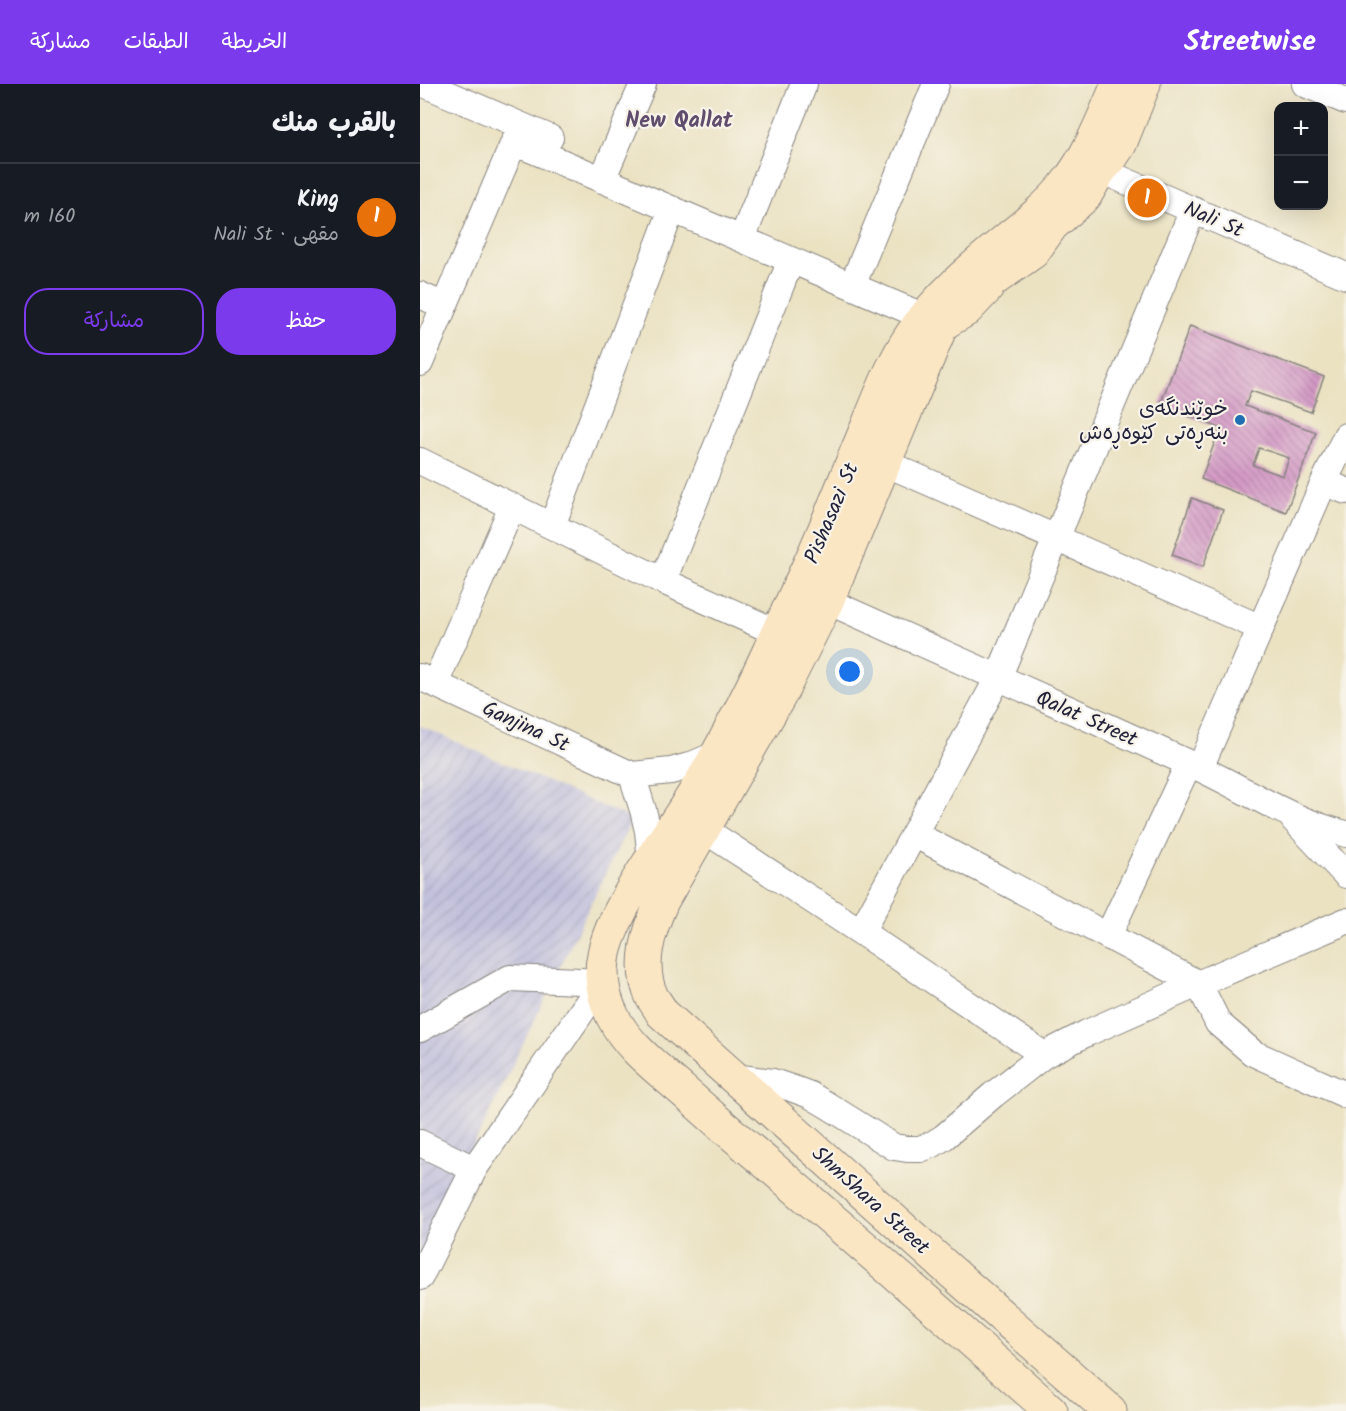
<!DOCTYPE html>
<html lang="ar">
<meta charset="utf-8">
<style>
:root{--surface:#171b24;--page:#242831;--text:#f1f3f6;--muted:#9ea1a6;--line:#363941;--accent:#7c3aed}
body{margin:0;font-family:Kalam,"Playpen Sans Arabic",sans-serif;background:var(--page);color:var(--text);direction:rtl}
.controls{position:absolute;right:18px;top:18px;display:grid;overflow:hidden;border-radius:12px;box-shadow:0 6px 24px #0002}
.controls button{width:54px;height:54px;display:grid;place-items:center;padding:0;border:0;border-bottom:2px solid var(--line);background:var(--surface);color:var(--text);font:30px sans-serif}
.you{position:absolute;left:430px;top:588px;width:21px;height:21px;margin:-15px;border:4px solid #fff;border-radius:50%;background:#1a73e8;box-shadow:0 0 0 9px #1a73e833}
.badge{display:grid;place-items:center;width:39px;height:39px;border-radius:50%;background:var(--accent);color:#fff;font-size:20px;font-weight:700}
.pin{position:absolute;translate:-50% -50%;border:3px solid #fff;box-shadow:0 2px 6px #0006}
.list{margin:0;padding:0;list-style:none}
h2{display:flex;justify-content:space-between;align-items:center;height:78px;margin:0;padding:0 24px;font-size:26px}
h2 small{font-size:20px;font-weight:400;color:var(--muted)}
.list li{display:grid;grid-template-columns:39px 1fr auto;gap:18px;align-items:center;box-sizing:border-box;height:108px;padding:0 24px;border-top:2px solid var(--line)}
.list b{display:block;font-size:22px;white-space:nowrap}
.list p{margin:0;font-size:20px;white-space:nowrap;color:var(--muted)}
.list em{font-size:20px;font-style:normal;color:var(--muted)}
.actions{display:flex;gap:12px;padding:18px 24px}
.actions a{flex:1;padding:14px 0;border:2px solid var(--accent);border-radius:24px;text-align:center;font-size:21px;color:var(--accent)}
.actions .main{background:var(--accent);color:#fff}
.map{position:relative;flex:none;width:926px;height:1327px;overflow:hidden;direction:ltr}
header{display:flex;align-items:center;gap:36px;box-sizing:border-box;height:84px;padding:0 30px;background:var(--accent);color:#fff}
header strong{font-size:28px}
nav{display:flex;gap:33px;margin-inline-start:auto;font-size:21px}
main{display:flex}
aside{flex:1;background:var(--surface)}
.map>svg:first-child{display:block}
</style>
<header>
<strong>Streetwise</strong>
<nav><a>الخريطة</a><a>الطبقات</a><a>مشاركة</a></nav>
</header>
<main>
<div class="map">
<svg width="926" height="1327" viewBox="0 0 926 1327">
<defs>
<pattern id="industrial-furrows" width="10" height="10" patternUnits="userSpaceOnUse" patternTransform="scale(1.5)"><rect width="10" height="10" fill="#c2c1dc"/><path d="M-1 1l2-2M0 10L10 0M9 11l2-2" fill="none" stroke="#a6a6be"/></pattern>
<pattern id="building-back-hatch" width="6" height="6" patternUnits="userSpaceOnUse" patternTransform="scale(1.5)"><rect width="6" height="6" fill="#d49ac6"/><path d="M-1 5l2 2M0 0l6 6M5-1l2 2" fill="none" stroke="#ac7da2"/></pattern>
</defs>
<rect width="100%" height="100%" fill="#f7f3e8"/>
<filter id="ink" filterUnits="userSpaceOnUse"><feTurbulence type="fractalNoise" baseFrequency=".0167" numOctaves="2"/><feDisplacementMap in="SourceGraphic" scale="12" xChannelSelector="R" yChannelSelector="G"/><feConvolveMatrix kernelMatrix="1 2 1 2 8 2 1 2 1" color-interpolation-filters="sRGB"/></filter>
<filter id="wash" filterUnits="userSpaceOnUse"><feTurbulence type="fractalNoise" baseFrequency=".008" numOctaves="4" result="noise"/><feDisplacementMap in="SourceGraphic" scale="24" xChannelSelector="R" yChannelSelector="G"/><feGaussianBlur stdDeviation="1.35" result="paint"/><feColorMatrix in="noise" values="0 0 0 0 0 0 0 0 0 0 0 0 0 0 0 0 0 1.4 0 .05"/><feComposite in="paint" operator="in"/></filter>
<g filter="url(#wash)">
<rect width="100%" height="100%" fill="#ebe2c2"/>
<path fill="url(#industrial-furrows)" d="M0,642l212,93 -212,437z"/>
<g id="blocks">
<path fill="url(#building-back-hatch)" fill-rule="evenodd" d="M770,242l134,51 -13,35 -60,-21 -6,15 71,26 -30,80 -85,-33 19,-51 -60,-23zM839,364l30,10 -6,18 -30,-11z
M772,414l31,12 -20,57 -31,-12z"/>
</g>
</g>
<g filter="url(#ink)">
<use href="#blocks" fill-opacity="0" stroke="#86827e" stroke-width="1.5"/>
<g fill="none" stroke-linecap="round" stroke-linejoin="round">
<g stroke="#86827e" stroke-width="28">
<path id="minor" d="M4,0l126,54
M885,0l41,17
M665,78l15,8 246,106
M182,96l41,-96
M322,155l62,-155
M432,202l84,-202
M0,211l24,11
M0,279l94,-221 427,182
M0,377l243,120 115,52
M465,379l376,165
M904,398l22,9
M132,442l120,-317
M243,497l128,-321
M407,517c123,55 247,110 370,166 50,23 94,54 149,67
M0,593l212,98 39,-4 18,-5 28,-12
M15,600l77,-177
M780,684l124,-286 22,-46
M212,691l11,35 5,21 3,30
M874,736l52,55
M283,745l158,103 183,123
M494,750l285,150 19,39 35,30 93,42
M441,848l137,-254 195,-468
M688,852l81,-173
M0,945l90,-51 92,4
M314,993l39,5 18,6 19,7 17,10 67,42 13,2h13l13,-5 11,-7 49,-42 51,-40 43,-22 106,-47 153,-65
M0,1059l54,26
M0,1193l54,-108 128,-187"/>
</g>
<g stroke="#86827e" stroke-width="35">
<path id="secondary" d="M631,1327c-93,-83 -186,-164 -280,-244 -30,-25 -60,-51 -89,-77 -25,-22 -54,-43 -69,-73 -24,-47 -5,-85 19,-127 23,-39 50,-75 73,-114 39,-67 71,-140 104,-211 21,-46 39,-94 59,-140 13,-31 25,-63 44,-91 25,-37 61,-67 95,-95 20,-16 40,-32 56,-51 25,-30 40,-68 55,-104
M690,1327l-164,-144 -284,-254c-3,-6 -7,-11 -10,-16 -15,-31 -3,-67 10,-96l118,-206 47,-94 115,-277 24,-14 21,-22 -1,-3 47,-33 19,-27 33,-29 15,-26 11,-12 9,-14 24,-60"/>
</g>
<use href="#minor" stroke="#fff" stroke-width="26"/>
<use href="#secondary" stroke="#fbe6c4" stroke-width="33"/>
</g>
</g>
<circle fill="#1f6fb2" stroke="#f7f3e8" stroke-width="2" cx="820" cy="336" r="6"/>
<g text-anchor="middle" stroke-width="4.5" stroke-linejoin="round" paint-order="stroke">
<g font-size="21" fill="#22223b" stroke="#f7f3e8">
<text transform="translate(794 135) rotate(23)" y="7">Nali St</text>
<text transform="translate(411 429) rotate(-67)" y="7">Pishasazi St</text>
<text transform="translate(667 634) rotate(24)" y="7">Qalat Street</text>
<text transform="translate(106 642) rotate(25)" y="7">Ganjina St</text>
<text transform="translate(451 1116) rotate(42)" y="7">ShmShara Street</text>
</g>
<g font-size="21" fill="#22223b" stroke="#f7f3e8" text-anchor="end">
<text x="808" y="331">خوێندنگەی<tspan x="808" dy="24">بنەڕەتی کێوەڕەش</tspan></text>
</g>
<g font-size="22" font-weight="bold" fill="#604c6c" stroke="#f7f3e8">
<text x="259" y="43">New Qallat</text>
</g>
</g>
</svg>
<div class="controls">
<button>+</button>
<button>−</button>
</div>
<div class="you"></div>
<div class="pin badge" style="left:727px;top:114px;background:#e8710a">1</div>
</div>
<aside>
<h2>بالقرب منك<small></small></h2>
<ul class="list">
<li><span class="badge" style="background:#e8710a">1</span><div><b>King</b><p>مقهى · Nali St</p></div><em>160 m</em></li>
</ul>
<div class="actions"><a class="main">حفظ</a><a>مشاركة</a></div>
</aside>
</main>
